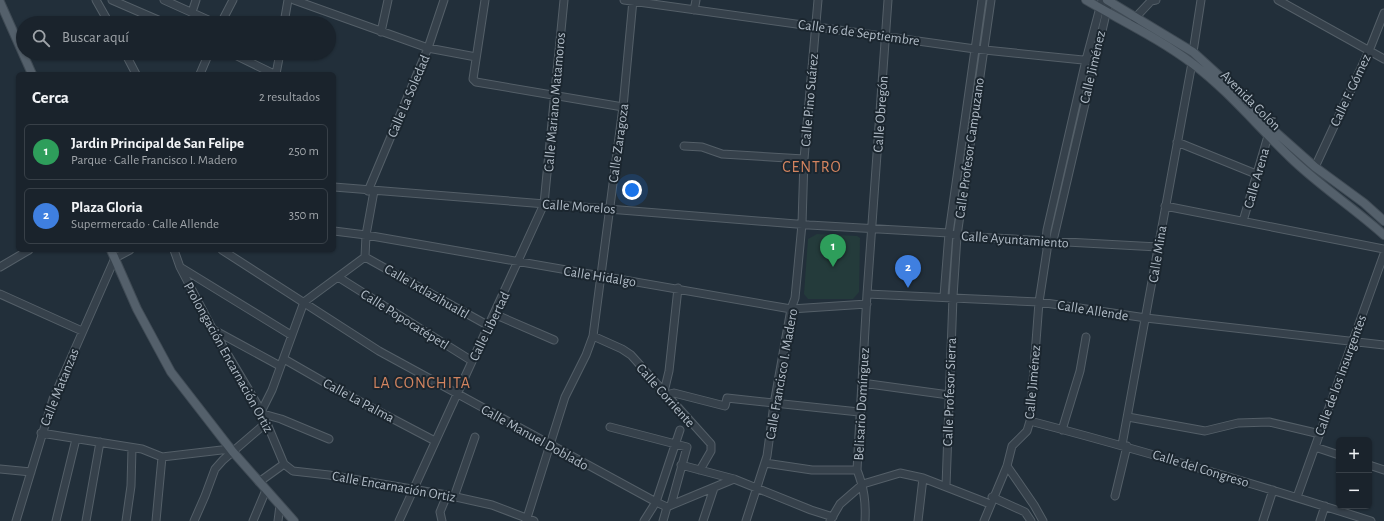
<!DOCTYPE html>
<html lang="es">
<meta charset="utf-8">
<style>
:root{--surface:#1a232c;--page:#272f38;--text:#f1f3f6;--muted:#9fa4a9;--line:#384048;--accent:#0b8043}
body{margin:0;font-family:"Alegreya Sans",sans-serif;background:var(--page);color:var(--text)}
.controls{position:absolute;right:12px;bottom:12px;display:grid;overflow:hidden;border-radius:6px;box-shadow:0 1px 3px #0004}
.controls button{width:36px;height:36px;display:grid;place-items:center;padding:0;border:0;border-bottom:1px solid var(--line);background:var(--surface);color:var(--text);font:20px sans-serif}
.you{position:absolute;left:632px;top:190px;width:14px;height:14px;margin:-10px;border:3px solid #fff;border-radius:50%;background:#1a73e8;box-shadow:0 0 0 6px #1a73e833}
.badge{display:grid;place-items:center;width:26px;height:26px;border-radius:50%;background:var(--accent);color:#fff;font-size:13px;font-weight:700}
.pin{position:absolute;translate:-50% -33px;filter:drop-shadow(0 1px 2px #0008)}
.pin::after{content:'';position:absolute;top:21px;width:14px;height:12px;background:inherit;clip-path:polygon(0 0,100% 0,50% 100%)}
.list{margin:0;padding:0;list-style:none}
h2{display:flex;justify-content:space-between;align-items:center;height:52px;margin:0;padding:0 16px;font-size:17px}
h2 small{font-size:13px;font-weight:400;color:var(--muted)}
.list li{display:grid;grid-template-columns:26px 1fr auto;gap:12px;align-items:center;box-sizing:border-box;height:56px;margin:0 8px 8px;padding:0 8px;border:1px solid var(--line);border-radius:6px}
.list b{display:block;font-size:15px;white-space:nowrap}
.list p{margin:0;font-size:13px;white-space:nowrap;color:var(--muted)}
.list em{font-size:13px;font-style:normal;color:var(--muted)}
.icon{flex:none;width:22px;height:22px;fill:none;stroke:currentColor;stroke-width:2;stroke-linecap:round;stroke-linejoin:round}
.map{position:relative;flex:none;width:1384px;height:521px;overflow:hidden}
.search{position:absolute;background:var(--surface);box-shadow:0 1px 3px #0004;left:16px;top:16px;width:320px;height:44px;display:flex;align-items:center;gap:10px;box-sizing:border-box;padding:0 14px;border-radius:22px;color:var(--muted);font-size:15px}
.panel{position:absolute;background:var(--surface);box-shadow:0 1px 3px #0004;left:16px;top:72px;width:320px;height:180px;border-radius:6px}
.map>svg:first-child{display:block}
</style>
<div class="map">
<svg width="1384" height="521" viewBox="0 0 1384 521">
<rect width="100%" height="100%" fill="#222f3a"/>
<path fill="#243b3b" d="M817,234l40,2 3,2 -1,54 -6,7h-45l-4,-5 4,-55z"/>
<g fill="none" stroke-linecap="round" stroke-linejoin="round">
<g stroke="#545f68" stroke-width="9">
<path id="minor" d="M96,0l13,23
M112,0l53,23
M164,0l51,23
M294,0l134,48 48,9
M485,0l-12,79 3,3 147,25
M624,0l351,49 118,12
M1278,0l106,59
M694,10l2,-10
M192,12l4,-12
M221,23l12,-23
M284,23l4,-23
M1134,23l2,-6 15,-16 5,-1
M381,32l7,-32
M1193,52l8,-52
M125,53l11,21
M231,53l43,21
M200,74l9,-21
M276,74l4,-21
M1177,142l79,32
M684,146l18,1 20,7 82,5
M1315,167l54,-116 15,-38
M334,187l475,38 140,8 8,3 201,11
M368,191l60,-143 16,-48
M1165,206l219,43
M1243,221l25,-85
M334,231l32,4 425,74 76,-5
M1050,245l3,-4 56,-240
M174,250l6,17 32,61 51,86 21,50 9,7 36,4 118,20 45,10 42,16
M222,250l157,101 277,151 11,5
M365,257l124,69
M365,257l1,-22 8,-44
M0,267l29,-17
M180,267l111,68
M338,277l134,84
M0,294l82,37
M867,294l172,8 107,16 238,27
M944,296l5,-63 33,-233
M494,314l60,26
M212,329l68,37
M593,336l29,13 9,6 80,89v7l-11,19
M284,359l54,31 97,51
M862,383l87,12
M664,392l5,-21 9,-83
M666,395l8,-2 51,13 2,-8 132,14
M261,412l11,-22 32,-88 61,-45
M263,414l18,5 48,20
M1128,417l77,14 33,-8 31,-1 51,12
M1030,421c115,30 228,64 341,100
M610,427l77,20 -16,58
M1062,430l18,-59 6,-34
M41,433l101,16 20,8
M1122,445l70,-382
M1315,447l24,8
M162,457l68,-8
M765,463l47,7h45
M681,465l53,14 77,31 22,7
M1369,465l15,5
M1007,466l27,39 9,16
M0,469l31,3
M259,482l25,-18
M946,486l7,-189 4,-61 34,-236
M1115,496l12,-50
M454,497l21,-60
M992,497l33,15 6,9
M1297,497l87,-243
M669,506l65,-27
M16,521l37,-122 62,-141 15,-8
M56,521l20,-82
M86,521l14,-79
M126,521l5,-35 1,-38
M156,521l6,-64
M194,521l11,-25 10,-27 8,-9 43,-37
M253,521l13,-31
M278,521l2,-16
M399,521l145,-317 20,-204
M442,521l-2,-9 7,-17
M526,521l39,-124 21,-42 7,-19 30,-229 10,-107
M644,521l12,-19 24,-72
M663,521l4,-14
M703,521l11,-33
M746,521l21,-65 7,-52 17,-95 4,-11 7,-74 2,-65 14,-159
M830,521l10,-17 23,-20 37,-11 23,5 67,26
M865,521c1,-19 -1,-33 -8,-51l10,-176 21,-294
M918,521l5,-43
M984,521l23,-55 5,-20 15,-15 3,-10 9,-119 8,-52 -1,-9 1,-11 39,-170 16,-60
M1263,521l10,-31
M1320,521l5,-15"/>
</g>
<g stroke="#3f4a54" stroke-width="10">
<path id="major" d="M1086,0c36,21 74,39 107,64 36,27 65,63 98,94 29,28 63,50 93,77
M1107,0l86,52 54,49 24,27 44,39 49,36 20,18
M0,2l32,72
M111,250l26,59 34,63 62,80 61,69"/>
</g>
<use href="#minor" stroke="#36414b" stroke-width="7"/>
<use href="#major" stroke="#54606b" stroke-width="8"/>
</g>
<g text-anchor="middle" stroke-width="4" stroke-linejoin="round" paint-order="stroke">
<g font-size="14" fill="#b1bcc7" stroke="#1b262f">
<text transform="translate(859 32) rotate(8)" y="5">Calle 16 de Septiembre</text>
<text transform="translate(1092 67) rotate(-77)" y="5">Calle Jiménez</text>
<text transform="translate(1350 90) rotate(-65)" y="5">Calle F. Gómez</text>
<text transform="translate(408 96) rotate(-67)" y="5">Calle La Soledad</text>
<text transform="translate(809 100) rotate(-85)" y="5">Calle Pino Suárez</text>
<text transform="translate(1251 100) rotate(45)" y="5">Avenida Colón</text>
<text transform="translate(554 102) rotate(-85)" y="5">Calle Mariano Matamoros</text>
<text transform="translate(880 114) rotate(-86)" y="5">Calle Obregón</text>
<text transform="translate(618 143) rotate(-82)" y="5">Calle Zaragoza</text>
<text transform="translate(969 148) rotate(-82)" y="5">Calle Profesor Campuzano</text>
<text transform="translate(1256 178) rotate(-74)" y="5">Calle Arena</text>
<text transform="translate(579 206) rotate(4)" y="5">Calle Morelos</text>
<text transform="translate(1015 239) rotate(4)" y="5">Calle Ayuntamiento</text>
<text transform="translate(1157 254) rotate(-81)" y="5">Calle Mina</text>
<text transform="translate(600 276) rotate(9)" y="5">Calle Hidalgo</text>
<text transform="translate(427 291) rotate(30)" y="5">Calle Ixtlazihualtl</text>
<text transform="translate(1093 310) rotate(9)" y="5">Calle Allende</text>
<text transform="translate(405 319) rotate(32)" y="5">Calle Popocatépetl</text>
<text transform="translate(489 326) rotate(-64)" y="5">Calle Libertad</text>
<text transform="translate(229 357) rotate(61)" y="5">Prolongación Encarnación Ortiz</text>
<text transform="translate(781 374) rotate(-80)" y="5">Calle Francisco I. Madero</text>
<text transform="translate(1340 375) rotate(-70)" y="5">Calle de los Insurgentes</text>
<text transform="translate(1032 382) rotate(-85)" y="5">Calle Jiménez</text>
<text transform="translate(59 387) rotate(-68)" y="5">Calle Matanzas</text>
<text transform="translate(949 392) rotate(-88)" y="5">Calle Profesor Sierra</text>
<text transform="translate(666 395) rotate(48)" y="5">Calle Corriente</text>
<text transform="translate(359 400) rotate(28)" y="5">Calle La Palma</text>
<text transform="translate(861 404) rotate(-87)" y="5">Belisario Domínguez</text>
<text transform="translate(535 437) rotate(29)" y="5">Calle Manuel Doblado</text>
<text transform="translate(1201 468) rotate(17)" y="5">Calle del Congreso</text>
<text transform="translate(394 486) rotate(10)" y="5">Calle Encarnación Ortiz</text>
</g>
<g font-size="16" letter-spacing="1" fill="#d3845f" stroke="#1b262f">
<text x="812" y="172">CENTRO</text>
<text x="422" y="388">LA CONCHITA</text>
</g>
</g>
</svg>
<div class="controls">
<button>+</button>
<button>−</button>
</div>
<div class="you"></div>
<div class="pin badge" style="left:833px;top:267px;background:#2e9e5b">1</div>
<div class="pin badge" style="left:908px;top:288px;background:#3f7fe0">2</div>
<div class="search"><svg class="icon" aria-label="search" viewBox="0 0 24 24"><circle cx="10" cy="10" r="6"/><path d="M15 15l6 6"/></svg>Buscar aquí</div>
<section class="panel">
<h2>Cerca<small>2 resultados</small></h2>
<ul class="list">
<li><span class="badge" style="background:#2e9e5b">1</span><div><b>Jardin Principal de San Felipe</b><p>Parque · Calle Francisco I. Madero</p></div><em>250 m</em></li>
<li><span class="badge" style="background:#3f7fe0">2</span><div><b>Plaza Gloria</b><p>Supermercado · Calle Allende</p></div><em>350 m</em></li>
</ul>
</section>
</div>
